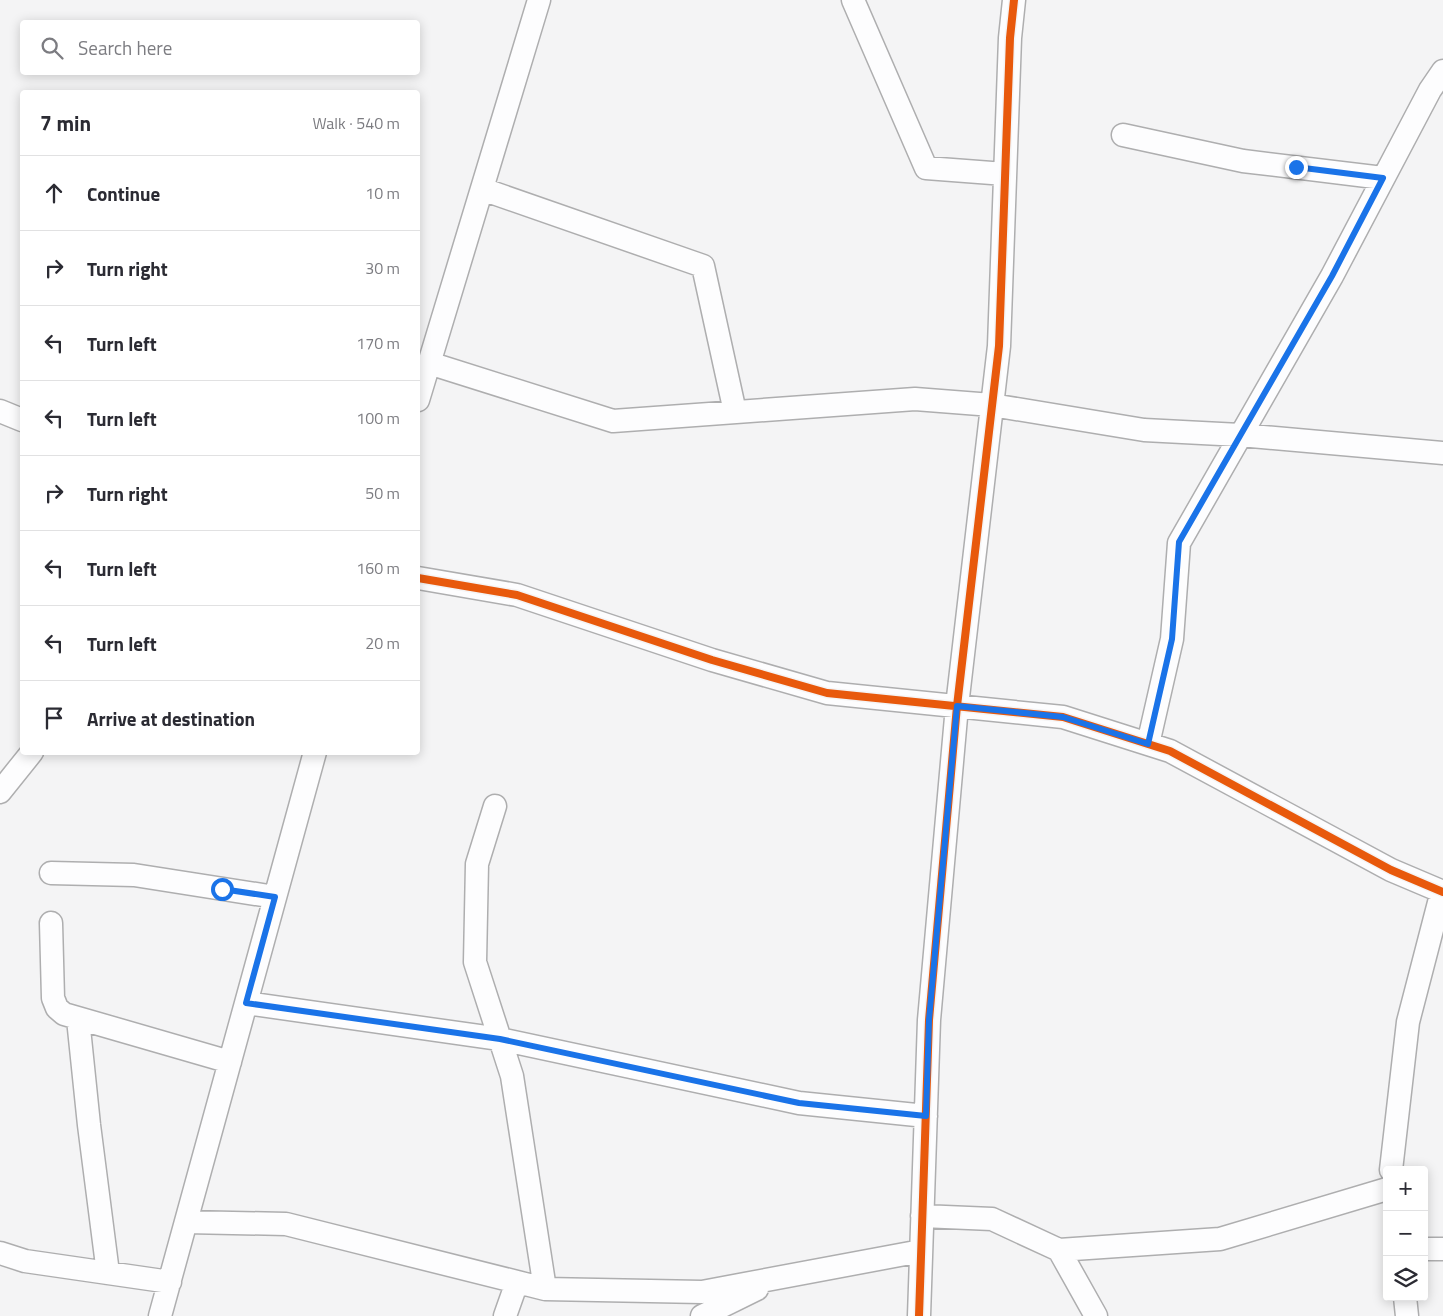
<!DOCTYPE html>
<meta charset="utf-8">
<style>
:root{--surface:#fff;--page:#f7f7f7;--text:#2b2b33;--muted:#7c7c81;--line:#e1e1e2}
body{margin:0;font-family:"Titillium Web",sans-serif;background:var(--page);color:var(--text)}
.controls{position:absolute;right:15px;bottom:15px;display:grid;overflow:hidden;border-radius:5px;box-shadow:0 2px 12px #0003}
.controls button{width:45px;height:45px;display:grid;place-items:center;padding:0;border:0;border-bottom:1px solid var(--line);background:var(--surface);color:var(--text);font:25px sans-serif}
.stop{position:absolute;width:15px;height:15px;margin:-11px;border:4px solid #1a73e8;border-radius:50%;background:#fff}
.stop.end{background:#1a73e8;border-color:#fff;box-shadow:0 1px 5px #0008}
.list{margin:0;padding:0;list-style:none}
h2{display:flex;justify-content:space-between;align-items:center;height:65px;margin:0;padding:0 20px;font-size:21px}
h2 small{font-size:16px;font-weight:400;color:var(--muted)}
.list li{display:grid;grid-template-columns:32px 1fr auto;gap:15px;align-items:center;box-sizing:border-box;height:75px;padding:0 20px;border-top:1px solid var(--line)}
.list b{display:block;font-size:19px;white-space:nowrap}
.list em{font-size:16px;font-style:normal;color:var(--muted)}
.icon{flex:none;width:28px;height:28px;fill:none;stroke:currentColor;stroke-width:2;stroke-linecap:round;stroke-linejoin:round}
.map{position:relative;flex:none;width:1443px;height:1316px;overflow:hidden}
.search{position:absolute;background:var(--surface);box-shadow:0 2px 12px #0003;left:20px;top:20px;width:400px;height:55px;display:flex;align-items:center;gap:12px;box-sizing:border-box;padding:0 18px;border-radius:5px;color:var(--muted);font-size:19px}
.panel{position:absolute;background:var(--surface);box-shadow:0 2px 12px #0003;left:20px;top:90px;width:400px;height:665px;border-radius:5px}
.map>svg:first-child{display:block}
</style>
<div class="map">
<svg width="1443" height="1316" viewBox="0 0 1443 1316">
<rect width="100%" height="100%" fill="#f4f4f5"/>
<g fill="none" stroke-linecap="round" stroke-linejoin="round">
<g stroke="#aeaeaf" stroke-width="25">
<path id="minor" d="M853,0l73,168 79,6
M1123,135l120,26 140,17
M482,189l221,77 32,146
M429,363l184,58 302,-22 77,6 152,25 96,5 203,18
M418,400l121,-400
M0,411l22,9
M418,578l99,17 195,65 115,33 236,24 107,34 221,119 52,22
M1148,744l24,-105 7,-96 153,-267 98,-186 13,-19
M0,792l32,-40
M495,806l-18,58 -2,98 37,114 33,213
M51,873l83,2 141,22
M51,923l2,75 4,10 7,6 166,48
M246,1003l254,36 299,64 127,13
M78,1019l11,106 19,148
M1391,1170l17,-148 34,-131
M922,1216l70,3 67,31 37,66
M186,1222l100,2 259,65 157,3 219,-41
M1424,1249h19
M1059,1250l161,-11 167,-50
M0,1253l25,8 145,21
M1405,1297l2,19
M160,1316l155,-564
M505,1316l12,-34
M702,1316l55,-27
M919,1316l10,-296 28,-314 42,-360 11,-308 4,-38"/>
</g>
<use href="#minor" stroke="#fdfdfe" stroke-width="22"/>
<g stroke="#f4f4f5" stroke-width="11">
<path id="cycleway" d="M418,578l99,17 195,65 115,33 236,24 107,34 221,119 52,22
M919,1316l10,-296 28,-314 42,-360 11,-308 4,-38"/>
</g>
<use href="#cycleway" stroke="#e8590c" stroke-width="8"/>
</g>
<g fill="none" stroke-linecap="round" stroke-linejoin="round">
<path stroke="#1a73e8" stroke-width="6" d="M222,889l53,8 -29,106 254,36 299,64 127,13 3,-96 28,-314 106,11 85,27 24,-105 7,-97 153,-266 51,-98 -87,-11"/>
</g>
</svg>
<div class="controls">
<button>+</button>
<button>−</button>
<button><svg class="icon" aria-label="layers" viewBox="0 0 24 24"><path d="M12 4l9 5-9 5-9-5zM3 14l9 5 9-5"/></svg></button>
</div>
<div class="stop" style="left:222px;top:889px"></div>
<div class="stop end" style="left:1296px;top:167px"></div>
<div class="search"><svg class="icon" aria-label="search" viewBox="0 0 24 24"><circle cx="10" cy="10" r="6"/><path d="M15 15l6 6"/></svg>Search here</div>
<section class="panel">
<h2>7 min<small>Walk · 540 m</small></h2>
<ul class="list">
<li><svg class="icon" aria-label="ahead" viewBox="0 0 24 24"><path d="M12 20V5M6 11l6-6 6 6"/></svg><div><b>Continue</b></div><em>10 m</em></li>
<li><svg class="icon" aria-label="right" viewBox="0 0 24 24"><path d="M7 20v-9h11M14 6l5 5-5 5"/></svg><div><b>Turn right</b></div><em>30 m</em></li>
<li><svg class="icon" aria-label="left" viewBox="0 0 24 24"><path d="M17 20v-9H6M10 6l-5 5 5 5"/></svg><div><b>Turn left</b></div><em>170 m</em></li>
<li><svg class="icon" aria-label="left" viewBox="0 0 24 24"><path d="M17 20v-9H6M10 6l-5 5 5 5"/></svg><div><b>Turn left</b></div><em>100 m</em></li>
<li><svg class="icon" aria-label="right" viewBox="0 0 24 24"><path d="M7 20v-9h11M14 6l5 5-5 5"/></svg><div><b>Turn right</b></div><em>50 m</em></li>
<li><svg class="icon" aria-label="left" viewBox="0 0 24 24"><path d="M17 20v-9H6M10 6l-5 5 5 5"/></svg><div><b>Turn left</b></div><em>160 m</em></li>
<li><svg class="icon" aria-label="left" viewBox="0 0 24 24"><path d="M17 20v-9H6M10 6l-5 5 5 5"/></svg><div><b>Turn left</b></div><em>20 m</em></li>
<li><svg class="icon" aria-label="arrive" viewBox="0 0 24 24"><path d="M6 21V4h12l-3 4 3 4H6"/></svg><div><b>Arrive at destination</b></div></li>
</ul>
</section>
</div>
